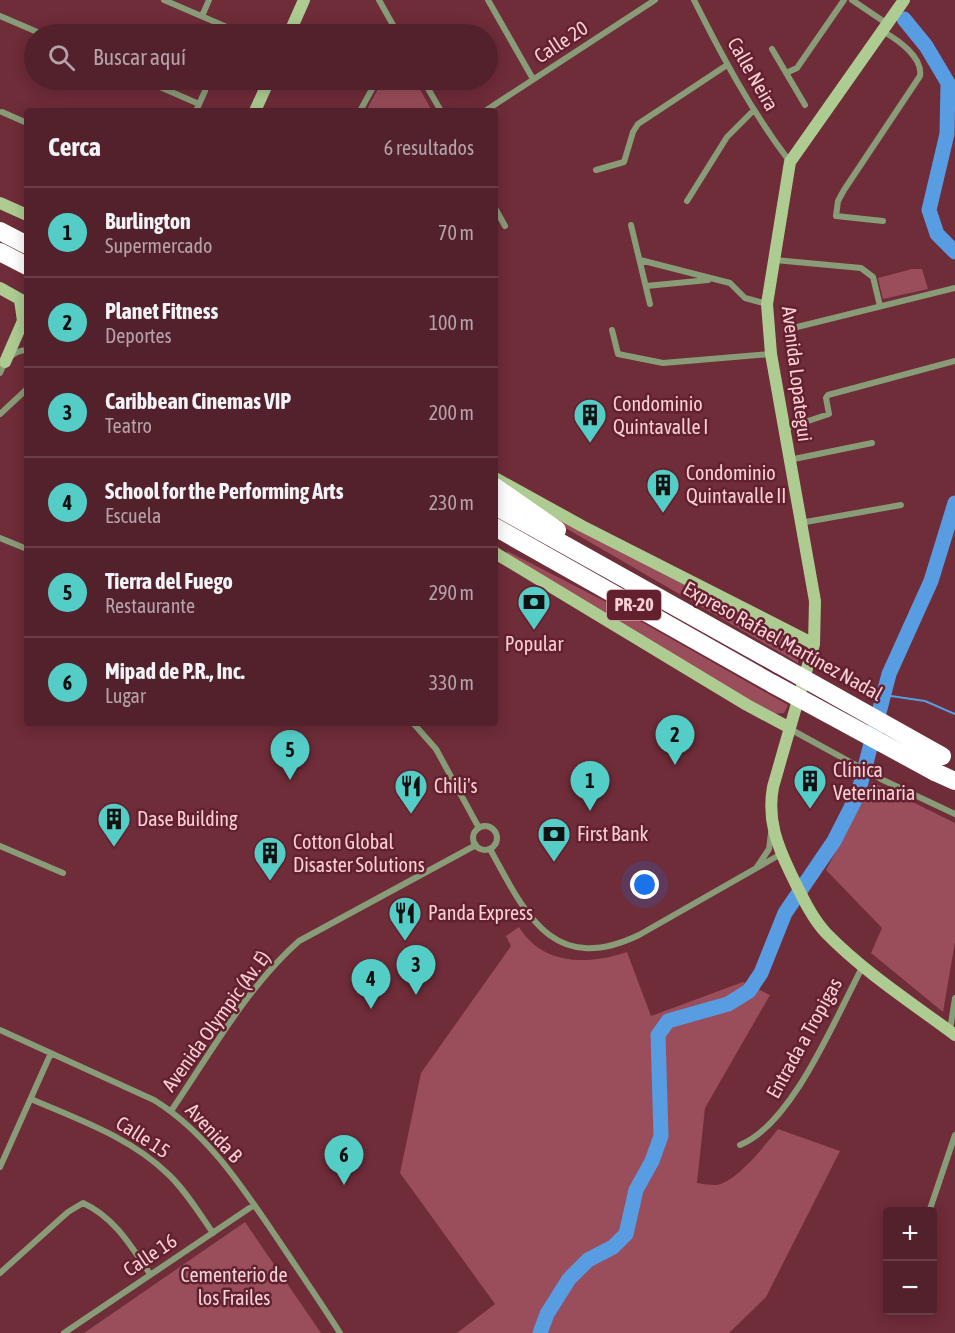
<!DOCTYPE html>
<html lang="es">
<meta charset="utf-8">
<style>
:root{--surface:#53212b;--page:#5c2e37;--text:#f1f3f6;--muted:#b5a3a9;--line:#693e47;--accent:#54cdc7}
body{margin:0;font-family:"Asap Condensed",sans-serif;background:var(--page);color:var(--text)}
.controls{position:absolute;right:18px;bottom:18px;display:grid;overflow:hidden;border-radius:6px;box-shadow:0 3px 15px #0003}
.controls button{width:54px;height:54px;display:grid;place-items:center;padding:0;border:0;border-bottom:2px solid var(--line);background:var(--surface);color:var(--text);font:30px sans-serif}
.you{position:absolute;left:645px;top:885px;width:21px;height:21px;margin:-15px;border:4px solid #fff;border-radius:50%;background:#1a73e8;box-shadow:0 0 0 9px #1a73e833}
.badge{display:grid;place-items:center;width:39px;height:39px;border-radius:50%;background:var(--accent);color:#111;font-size:20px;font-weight:700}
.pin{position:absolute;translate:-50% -50px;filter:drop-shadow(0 2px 3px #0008)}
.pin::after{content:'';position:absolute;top:32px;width:21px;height:18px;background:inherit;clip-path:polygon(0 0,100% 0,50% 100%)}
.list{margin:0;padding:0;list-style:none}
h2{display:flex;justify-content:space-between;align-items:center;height:78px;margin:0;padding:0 24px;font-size:26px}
h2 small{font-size:20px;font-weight:400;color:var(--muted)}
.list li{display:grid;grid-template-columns:39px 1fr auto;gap:18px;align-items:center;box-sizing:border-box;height:90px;padding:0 24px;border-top:2px solid var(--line)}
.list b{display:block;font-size:22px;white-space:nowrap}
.list p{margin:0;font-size:20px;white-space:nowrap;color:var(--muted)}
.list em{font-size:20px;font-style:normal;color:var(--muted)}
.icon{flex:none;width:33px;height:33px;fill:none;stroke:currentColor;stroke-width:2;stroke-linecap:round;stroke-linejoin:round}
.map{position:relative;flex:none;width:955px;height:1333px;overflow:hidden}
.search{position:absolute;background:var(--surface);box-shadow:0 3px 15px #0003;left:24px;top:24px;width:474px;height:66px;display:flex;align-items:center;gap:15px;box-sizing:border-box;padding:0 21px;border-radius:33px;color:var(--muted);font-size:22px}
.panel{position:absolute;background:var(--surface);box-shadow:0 3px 15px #0003;left:24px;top:108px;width:474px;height:618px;border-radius:6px}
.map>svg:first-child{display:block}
</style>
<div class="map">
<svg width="955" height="1333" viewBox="0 0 955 1333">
<rect width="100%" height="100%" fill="#6f2c39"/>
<path fill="#9a4d5a" d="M389,80h26l17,31h-66l13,-24z
M912,269h10l6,20 -45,10 -5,-21z
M552,515l229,118 -1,2 15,8 5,6 -2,14 -248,-144z
M507,551l103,53 178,101 -4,8 -13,1 -265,-159z
M872,782l83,41v119l-12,70 -72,-59 11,-25 -56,-58z
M519,927c24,39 69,38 108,25l24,64 92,-34 27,13 -65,113 -8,75c6,1 13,2 19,2 21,-3 49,-40 62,-56l62,22 -74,146 -37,36h-272l38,-29 -95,-131 21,-100 90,-127 -5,-10z
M245,1222l76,111h-237z"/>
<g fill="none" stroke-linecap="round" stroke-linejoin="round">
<path stroke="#589ce2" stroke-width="2" d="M884,695l41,6 30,13"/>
<path stroke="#589ce2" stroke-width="15" d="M904,19l22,27 22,37 -1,51 -18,76 8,24 18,18
M540,1333l7,-19 22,-35 19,-19 25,-13 13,-13 10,-44 16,-29 9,-25 -3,-101 10,-14 60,-17 21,-13 12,-18 24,-60 49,-72 24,-47 31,-120 42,-93 24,-78"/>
<path stroke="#899c78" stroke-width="6" d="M164,0l79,34
M379,0l19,34
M488,0l45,79
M694,0c28,56 57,111 96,162
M852,0l37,25
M0,16l42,18
M202,16l7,-16
M772,49l33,56
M786,73l11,-5 47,-68
M144,80l55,24
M423,80l18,31
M196,111l9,-20
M360,111l17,-31
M485,111l170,-111
M2,112l25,11
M596,170l28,-8 9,-30 5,-8 89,-59
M687,201l40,-64 27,-27
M495,208l10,18
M883,221l-47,-5 2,-15 6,-11 76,-114c3,-19 -22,-36 -36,-44
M631,225l19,79
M640,260l90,23 15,15 22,6
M775,260l86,8 12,9 7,29
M646,286l62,-6
M612,330l6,24 45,9 108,-9
M785,330l170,-42
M0,373c5,-13 12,-22 27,-23
M0,414l27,-25
M784,429l45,-15 -3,-16 2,-3 127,-34
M789,460l83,-17
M800,523l101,-18
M0,538l27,11
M413,723l23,26 43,79
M790,729l93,51 72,34
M473 838a12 12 0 1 1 24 0a12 12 0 1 1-24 0Z
M0,846l63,27
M490,849c36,66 63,127 149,86l142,-81
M757,867l12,-18 2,-16
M0,1030l154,70c55,34 91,91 127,144 20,30 40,59 59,89
M950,1030l5,-32
M31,1099c48,21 99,38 137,75 18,17 31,39 45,59
M171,1111c39,-57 76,-124 128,-170l177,-96
M740,1145c53,-21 96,-129 123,-179
M0,1167l51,-114
M929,1212l26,-77
M0,1273l68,-61 15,-9c31,14 48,43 67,71
M64,1333l190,-128"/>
<path stroke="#aecc92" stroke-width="12" d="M904,0l-114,162 -23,142 4,50 44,247 -1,43 -41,143c-6,33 4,58 18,87 10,20 20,43 35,59 38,39 86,70 129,102
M289,34l15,-34
M255,111l14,-31
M0,203l27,12
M0,288l25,14
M5,362l18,-41 -3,-21
M495,478l87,48 232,118
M495,553l252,152 43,23"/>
<path stroke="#fff" stroke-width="18" d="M0,231l27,14
M0,252l27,14
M495,487l62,43
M495,506l283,158
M495,527l278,157
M935,772l20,9"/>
<path stroke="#fff" stroke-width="18" d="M778,664l164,92
M773,684l162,88"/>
</g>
<defs>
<g id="building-pin" transform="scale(1.725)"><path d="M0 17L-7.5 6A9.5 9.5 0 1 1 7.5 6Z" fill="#54cdc7" stroke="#63212f"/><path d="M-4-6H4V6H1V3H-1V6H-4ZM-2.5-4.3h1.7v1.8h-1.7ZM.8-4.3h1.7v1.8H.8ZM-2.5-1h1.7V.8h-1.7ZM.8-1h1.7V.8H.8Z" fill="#111"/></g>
<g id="bank-pin" transform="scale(1.725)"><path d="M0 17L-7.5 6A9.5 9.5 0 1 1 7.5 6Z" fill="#54cdc7" stroke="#63212f"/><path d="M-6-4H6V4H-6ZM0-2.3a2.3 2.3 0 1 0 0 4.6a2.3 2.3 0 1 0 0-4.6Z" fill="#111"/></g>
<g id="restaurant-pin" transform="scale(1.725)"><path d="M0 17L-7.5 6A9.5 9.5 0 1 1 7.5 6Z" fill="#54cdc7" stroke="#63212f"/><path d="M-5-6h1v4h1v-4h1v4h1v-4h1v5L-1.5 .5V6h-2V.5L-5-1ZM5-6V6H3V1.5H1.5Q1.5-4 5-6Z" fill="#111"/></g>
</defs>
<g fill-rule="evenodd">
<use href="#building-pin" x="590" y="415"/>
<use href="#building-pin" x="663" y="485"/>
<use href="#bank-pin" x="534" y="602"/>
<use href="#building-pin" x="810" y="781"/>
<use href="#restaurant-pin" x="411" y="786"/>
<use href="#building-pin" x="114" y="819"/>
<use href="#bank-pin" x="554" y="834"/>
<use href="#building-pin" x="270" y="853"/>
<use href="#restaurant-pin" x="405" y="913"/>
</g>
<g text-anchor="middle" stroke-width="5" stroke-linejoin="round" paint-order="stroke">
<rect fill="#63212f" stroke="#cd9ca3" stroke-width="1.5" x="607" y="590" width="54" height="30" rx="4.5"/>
<g font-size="18" font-weight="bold" fill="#fad0d5">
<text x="634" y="611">PR-20</text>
</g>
<g font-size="20" fill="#fad0d5" stroke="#63212f">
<text transform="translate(561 42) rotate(-33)" y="7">Calle 20</text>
<text transform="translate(753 74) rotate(60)" y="7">Calle Neira</text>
<text transform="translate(797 374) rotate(83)" y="7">Avenida Lopategui</text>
<text transform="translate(783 641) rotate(29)" y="7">Expreso Rafael Martínez Nadal</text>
<text transform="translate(216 1021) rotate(-54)" y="7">Avenida Olympic (Av. E)</text>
<text transform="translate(804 1038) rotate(-61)" y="7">Entrada a Tropigas</text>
<text transform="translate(214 1133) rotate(47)" y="7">Avenida B</text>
<text transform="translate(143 1137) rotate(33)" y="7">Calle 15</text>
<text transform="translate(150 1255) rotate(-34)" y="7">Calle 16</text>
</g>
<g font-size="20" fill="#fad0d5" stroke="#63212f" text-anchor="start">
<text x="613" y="411">Condominio<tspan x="613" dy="23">Quintavalle I</tspan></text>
<text x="686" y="480">Condominio<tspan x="686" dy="23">Quintavalle II</tspan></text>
<text x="534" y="651" text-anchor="middle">Popular</text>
<text x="833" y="777">Clínica<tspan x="833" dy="23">Veterinaria</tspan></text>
<text x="434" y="793">Chili's</text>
<text x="137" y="826">Dase Building</text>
<text x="577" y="841">First Bank</text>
<text x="293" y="849">Cotton Global<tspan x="293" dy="23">Disaster Solutions</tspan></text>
<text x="428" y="920">Panda Express</text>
</g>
<g font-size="20" fill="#f0d5d8" stroke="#63212f">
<text x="234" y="1282">Cementerio de<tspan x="234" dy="23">los Frailes</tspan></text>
</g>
</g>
</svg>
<div class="controls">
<button>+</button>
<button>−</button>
</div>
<div class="you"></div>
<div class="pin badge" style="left:590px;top:811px">1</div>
<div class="pin badge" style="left:675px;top:765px">2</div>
<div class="pin badge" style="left:416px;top:995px">3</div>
<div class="pin badge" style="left:371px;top:1009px">4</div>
<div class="pin badge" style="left:290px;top:780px">5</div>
<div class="pin badge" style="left:344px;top:1185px">6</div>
<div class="search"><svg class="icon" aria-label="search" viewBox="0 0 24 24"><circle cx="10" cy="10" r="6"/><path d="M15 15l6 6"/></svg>Buscar aquí</div>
<section class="panel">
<h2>Cerca<small>6 resultados</small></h2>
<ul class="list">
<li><span class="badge">1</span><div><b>Burlington</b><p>Supermercado</p></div><em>70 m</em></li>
<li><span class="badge">2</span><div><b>Planet Fitness</b><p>Deportes</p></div><em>100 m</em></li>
<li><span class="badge">3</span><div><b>Caribbean Cinemas VIP</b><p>Teatro</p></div><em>200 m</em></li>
<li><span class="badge">4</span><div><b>School for the Performing Arts</b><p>Escuela</p></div><em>230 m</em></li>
<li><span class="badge">5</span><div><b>Tierra del Fuego</b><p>Restaurante</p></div><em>290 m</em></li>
<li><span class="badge">6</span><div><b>Mipad de P.R., Inc.</b><p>Lugar</p></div><em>330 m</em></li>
</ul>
</section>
</div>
